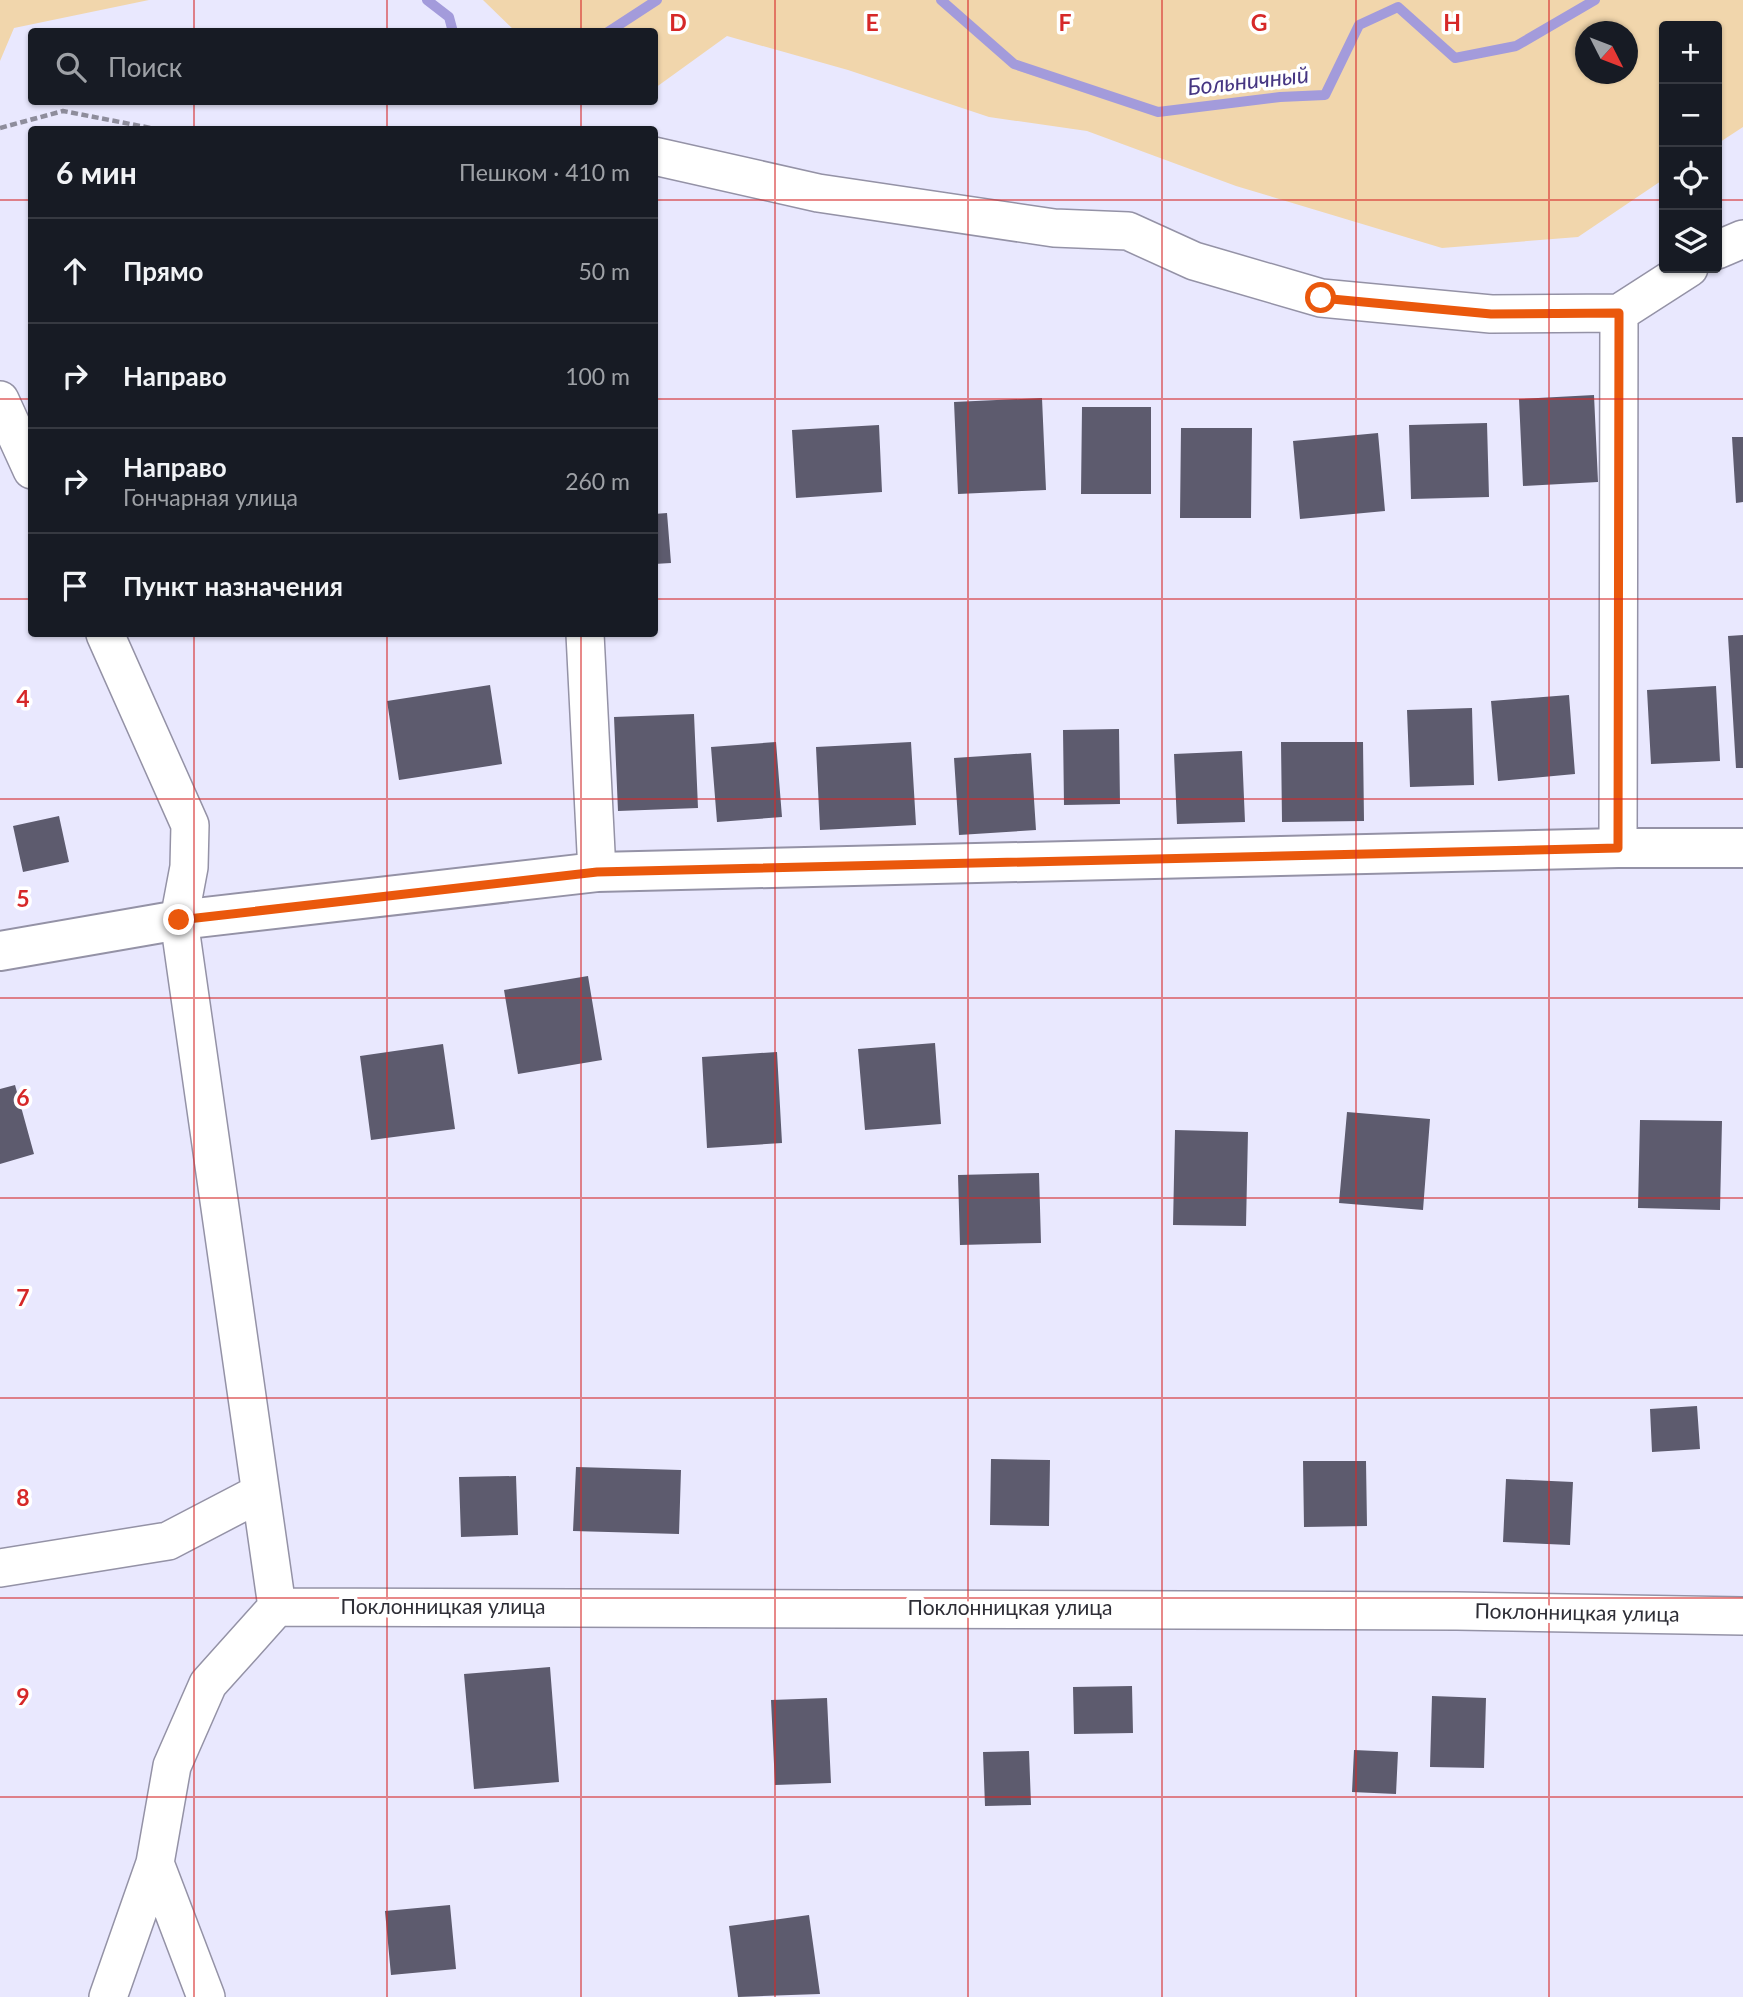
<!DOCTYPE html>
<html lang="ru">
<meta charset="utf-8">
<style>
:root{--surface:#171b24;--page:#242831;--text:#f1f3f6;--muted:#9ea1a6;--line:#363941}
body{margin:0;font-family:Lato,sans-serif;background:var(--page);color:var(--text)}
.controls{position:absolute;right:21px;top:21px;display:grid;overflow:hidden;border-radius:7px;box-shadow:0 2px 5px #0004}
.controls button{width:63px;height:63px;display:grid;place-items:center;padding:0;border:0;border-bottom:2px solid var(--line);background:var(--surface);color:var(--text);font:35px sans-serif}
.compass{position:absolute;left:1575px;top:21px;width:63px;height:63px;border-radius:50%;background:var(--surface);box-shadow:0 2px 5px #0004;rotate:132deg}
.stop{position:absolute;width:21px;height:21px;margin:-16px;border:5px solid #ea580c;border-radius:50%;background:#fff}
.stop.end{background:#ea580c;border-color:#fff;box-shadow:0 2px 7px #0008}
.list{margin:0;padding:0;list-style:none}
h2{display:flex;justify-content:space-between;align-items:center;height:91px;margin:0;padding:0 28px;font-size:30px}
h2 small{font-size:23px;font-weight:400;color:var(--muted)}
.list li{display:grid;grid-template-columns:46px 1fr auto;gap:21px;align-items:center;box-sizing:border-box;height:105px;padding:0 28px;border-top:2px solid var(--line)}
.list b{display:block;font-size:26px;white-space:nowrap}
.list p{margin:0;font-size:23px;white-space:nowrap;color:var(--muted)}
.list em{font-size:23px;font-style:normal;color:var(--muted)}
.icon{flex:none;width:38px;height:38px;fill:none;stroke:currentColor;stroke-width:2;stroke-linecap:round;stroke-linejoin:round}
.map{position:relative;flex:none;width:1743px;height:1997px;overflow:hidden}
.search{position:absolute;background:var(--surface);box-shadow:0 2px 5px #0004;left:28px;top:28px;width:630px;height:77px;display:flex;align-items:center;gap:18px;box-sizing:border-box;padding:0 24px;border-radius:7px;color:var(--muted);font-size:26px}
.panel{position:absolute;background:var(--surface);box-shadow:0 2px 5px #0004;left:28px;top:126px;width:630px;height:511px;border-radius:7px}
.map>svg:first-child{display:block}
</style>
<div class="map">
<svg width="1743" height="1997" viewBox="0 0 1743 1997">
<rect width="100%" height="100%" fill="#e9e8fe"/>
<path fill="#f1d6ac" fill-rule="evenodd" d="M0,0h149l-135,28 -14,33z
M483,0h1260v127l-26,17v-118h-53v153l-86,58 -136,11 -206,-62 -149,-55 -98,-14 -141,-47 -121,-34 -72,52 -1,-56 -139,-1zM1586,32h42v42h-42z"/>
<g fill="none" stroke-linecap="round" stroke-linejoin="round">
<path stroke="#a39bdb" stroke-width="10" d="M427,0l22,17 4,15
M941,0l73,64 144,48 122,-15 45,-2 34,-70 39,-18 57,51 61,-12 79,-46
M608,32l49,-32"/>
</g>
<path fill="#5d5b6e" d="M1594,395l4,87 -75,4 -4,-87z
M1042,398l4,92 -88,4 -4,-92z
M1082,407h69v87h-70z
M1487,423l2,74 -78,2 -2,-74z
M879,425l3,67 -86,6 -4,-68z
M1181,428h71l-1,90h-71z
M1378,433l7,78 -85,8 -7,-78z
M1732,437h11v65l-7,1z
M667,513l4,50 -17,1v-50z
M1743,635v133h-7l-8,-132z
M490,685l12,79 -103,16 -12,-79z
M1716,686l4,75 -69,3 -4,-74z
M1569,695l6,79 -77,7 -7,-80z
M1472,708l2,77 -64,2 -3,-77z
M694,714l4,94 -80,3 -4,-94z
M1119,729l1,75 -56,1 -1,-75z
M776,742l6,75 -65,5 -6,-75z
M911,742l5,83 -96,5 -4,-83z
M1281,742h82l1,79 -82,1z
M1242,751l3,71 -68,2 -3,-70z
M1031,753l5,77 -77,5 -5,-77z
M59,816l10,46 -46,10 -10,-46z
M588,976l14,84 -84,14 -14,-84z
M935,1043l6,81 -76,6 -7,-81z
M443,1044l12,85 -84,11 -11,-84z
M777,1052l5,91 -75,5 -5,-91z
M15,1085l19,69 -34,10v-75z
M1347,1112l83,7 -7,91 -84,-7z
M1640,1120l82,1 -2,89 -82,-2z
M1175,1130l73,2 -2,94 -73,-1z
M1039,1173l2,70 -81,2 -2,-70z
M1697,1406l3,43 -48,3 -2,-43z
M991,1459l59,1 -1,66 -59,-1z
M1303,1461h63l1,65 -63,1z
M576,1467l105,3 -2,64 -106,-3z
M516,1476l2,59 -57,2 -2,-60z
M1506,1479l67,3 -3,63 -67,-3z
M550,1667l9,115 -85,7 -10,-115z
M1132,1686l1,47 -59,1 -1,-47z
M1432,1696l54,2 -2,70 -54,-1z
M827,1698l4,85 -56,2 -4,-85z
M1354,1750l44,2 -2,42 -44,-2z
M1029,1751l2,54 -46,1 -2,-54z
M450,1905l6,64 -65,6 -6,-64z
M809,1915l11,79 -82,3 -9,-71z"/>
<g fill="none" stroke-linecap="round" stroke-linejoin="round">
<g stroke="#9492a6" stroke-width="40">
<path id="street" d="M654,156l164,37 236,35 74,3 66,30 127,37 170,16 128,-1 70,-45
M1717,250l26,-11
M0,400l32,70
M105,634l85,191 -1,42 -10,53 98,687 -69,77 -36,82 -17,97 51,134
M585,634l12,238
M1618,848l1,-535
M0,1568l168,-27 92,-48
M277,1607l1180,4 286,5
M108,1997l47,-134"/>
</g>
<g stroke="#9492a6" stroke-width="42">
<path id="secondary" d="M0,951l179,-31 418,-48 1021,-24h125"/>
</g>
<path stroke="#8e8d9c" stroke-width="4.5" stroke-dasharray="7 3.5" stroke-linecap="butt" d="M0,128l63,-17 98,19"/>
<use href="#street" stroke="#fff" stroke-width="37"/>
<use href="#secondary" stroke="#fff" stroke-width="38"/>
</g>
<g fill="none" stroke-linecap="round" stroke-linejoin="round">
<path stroke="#ea580c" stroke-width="9" d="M179,920l418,-48 1021,-24 1,-535 -128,1 -170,-16"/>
</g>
<path fill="none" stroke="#d62828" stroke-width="2" stroke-opacity="0.55" d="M194,0v32M387,0v32M581,0v32M775,0v1997M968,0v1997M1162,0v1997M1356,0v1997M1549,0v1997M194,102v28M387,102v28M581,102v28M0,200h32M654,200h1010M1717,200h26M0,399h32M654,399h1089M0,599h32M654,599h1089M194,634v1363M387,634v1363M581,634v1363M0,799h1743M0,998h1743M0,1198h1743M0,1398h1743M0,1598h1743M0,1797h1743"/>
<g text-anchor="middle" stroke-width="7" stroke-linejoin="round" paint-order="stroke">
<g font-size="21" fill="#2e2e36" stroke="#fff">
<text x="443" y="1614">Поклонницкая улица</text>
<text x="1010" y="1615">Поклонницкая улица</text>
<text transform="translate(1577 1613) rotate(1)" y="7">Поклонницкая улица</text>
</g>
<g font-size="23" font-style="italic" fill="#463682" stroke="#fff">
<text transform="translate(1248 81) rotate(-6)" y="8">Больничный</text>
</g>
</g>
<g font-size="23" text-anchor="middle" font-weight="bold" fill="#d62828" stroke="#fff" stroke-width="7" stroke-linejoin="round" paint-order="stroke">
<text x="678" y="31">D</text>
<text x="872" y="31">E</text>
<text x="1065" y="31">F</text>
<text x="1259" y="31">G</text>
<text x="1452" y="31">H</text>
<text x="23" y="707">4</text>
<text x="23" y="907">5</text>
<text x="23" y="1106">6</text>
<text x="23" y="1306">7</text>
<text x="23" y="1506">8</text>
<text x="23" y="1705">9</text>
</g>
</svg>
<div class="controls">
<button>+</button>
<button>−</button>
<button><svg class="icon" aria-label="locate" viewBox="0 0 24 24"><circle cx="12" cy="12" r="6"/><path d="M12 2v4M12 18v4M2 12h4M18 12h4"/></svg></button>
<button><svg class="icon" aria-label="layers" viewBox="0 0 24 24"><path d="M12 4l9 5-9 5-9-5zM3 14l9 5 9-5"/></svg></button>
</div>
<svg class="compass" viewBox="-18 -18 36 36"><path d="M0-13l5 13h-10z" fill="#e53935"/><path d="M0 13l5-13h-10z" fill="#9ea1a6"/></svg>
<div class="stop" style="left:1321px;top:298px"></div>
<div class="stop end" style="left:179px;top:920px"></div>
<div class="search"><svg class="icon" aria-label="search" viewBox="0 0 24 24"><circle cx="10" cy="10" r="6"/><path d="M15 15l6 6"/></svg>Поиск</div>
<section class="panel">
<h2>6 мин<small>Пешком · 410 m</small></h2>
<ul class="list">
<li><svg class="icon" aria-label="ahead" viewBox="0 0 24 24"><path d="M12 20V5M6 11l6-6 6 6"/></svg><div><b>Прямо</b></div><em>50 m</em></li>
<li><svg class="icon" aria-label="right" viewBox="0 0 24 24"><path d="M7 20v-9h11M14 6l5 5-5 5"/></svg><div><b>Направо</b></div><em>100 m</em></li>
<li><svg class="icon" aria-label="right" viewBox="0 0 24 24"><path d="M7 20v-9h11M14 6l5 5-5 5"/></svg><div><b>Направо</b><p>Гончарная улица</p></div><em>260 m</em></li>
<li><svg class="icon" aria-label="arrive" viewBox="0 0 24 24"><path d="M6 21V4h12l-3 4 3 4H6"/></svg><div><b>Пункт назначения</b></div></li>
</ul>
</section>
</div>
